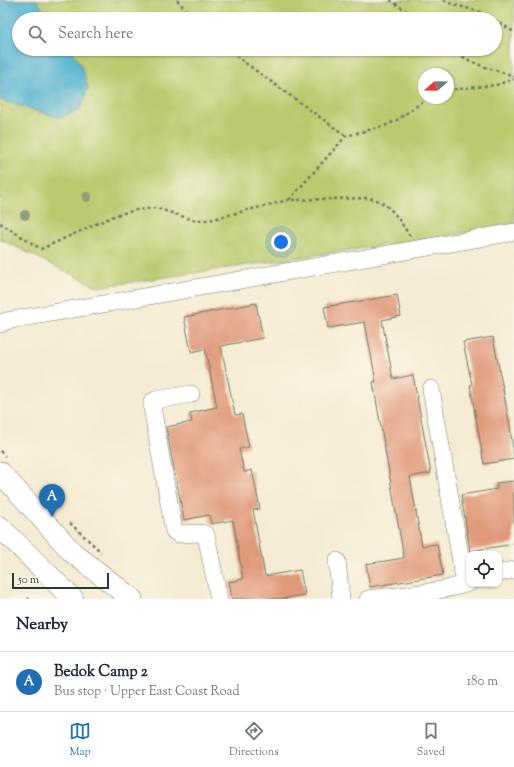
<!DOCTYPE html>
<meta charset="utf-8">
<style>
:root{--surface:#fff;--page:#f2f2f3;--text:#1f2937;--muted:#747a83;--line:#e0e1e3;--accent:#1f6fb2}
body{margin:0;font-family:"Sorts Mill Goudy",serif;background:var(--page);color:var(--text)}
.controls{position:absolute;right:12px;bottom:12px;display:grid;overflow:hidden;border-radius:8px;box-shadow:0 1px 3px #0004}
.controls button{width:36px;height:36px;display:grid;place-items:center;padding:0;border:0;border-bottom:1px solid var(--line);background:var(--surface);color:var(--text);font:20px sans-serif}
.compass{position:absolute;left:418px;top:68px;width:36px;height:36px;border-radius:50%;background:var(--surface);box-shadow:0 1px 3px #0004;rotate:250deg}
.scale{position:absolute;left:12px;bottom:10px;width:97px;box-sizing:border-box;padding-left:4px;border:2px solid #1f3d34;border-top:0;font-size:11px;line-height:14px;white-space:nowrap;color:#1f3d34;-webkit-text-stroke:3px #fcf5e5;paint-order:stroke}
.you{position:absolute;left:281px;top:242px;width:14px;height:14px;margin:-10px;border:3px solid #fff;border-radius:50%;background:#1a73e8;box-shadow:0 0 0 6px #1a73e833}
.badge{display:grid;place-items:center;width:26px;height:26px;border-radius:50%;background:var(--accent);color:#fff;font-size:13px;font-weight:700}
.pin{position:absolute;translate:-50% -33px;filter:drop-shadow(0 1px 2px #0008)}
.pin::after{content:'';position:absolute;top:21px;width:14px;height:12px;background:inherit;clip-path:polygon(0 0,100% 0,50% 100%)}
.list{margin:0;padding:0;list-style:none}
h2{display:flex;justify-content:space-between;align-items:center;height:52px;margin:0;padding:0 16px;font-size:17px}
h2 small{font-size:13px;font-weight:400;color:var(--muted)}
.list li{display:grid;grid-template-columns:26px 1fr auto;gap:12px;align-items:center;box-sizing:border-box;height:60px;padding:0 16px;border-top:1px solid var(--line)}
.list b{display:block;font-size:15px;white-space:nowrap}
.list p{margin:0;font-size:13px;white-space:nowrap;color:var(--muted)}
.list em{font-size:13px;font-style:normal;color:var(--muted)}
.icon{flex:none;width:22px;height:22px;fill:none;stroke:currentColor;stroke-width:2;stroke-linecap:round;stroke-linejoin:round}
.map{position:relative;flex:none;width:514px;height:599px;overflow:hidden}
.search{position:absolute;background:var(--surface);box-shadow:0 1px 3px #0004;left:12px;right:12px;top:12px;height:44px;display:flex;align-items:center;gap:10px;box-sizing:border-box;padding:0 14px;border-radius:22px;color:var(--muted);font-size:15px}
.sheet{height:112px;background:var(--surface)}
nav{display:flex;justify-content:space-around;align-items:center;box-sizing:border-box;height:56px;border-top:1px solid var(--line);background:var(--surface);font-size:11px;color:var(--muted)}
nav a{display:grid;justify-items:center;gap:2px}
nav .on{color:var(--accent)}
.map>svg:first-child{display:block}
</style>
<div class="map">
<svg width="514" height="599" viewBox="0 0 514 599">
<rect width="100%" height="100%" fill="#fcf5e5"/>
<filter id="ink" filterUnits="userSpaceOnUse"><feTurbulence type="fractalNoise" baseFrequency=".025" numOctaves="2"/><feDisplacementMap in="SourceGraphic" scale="8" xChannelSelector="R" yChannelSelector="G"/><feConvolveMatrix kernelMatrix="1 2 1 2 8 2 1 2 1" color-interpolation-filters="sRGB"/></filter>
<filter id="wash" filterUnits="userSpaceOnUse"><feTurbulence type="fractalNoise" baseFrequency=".012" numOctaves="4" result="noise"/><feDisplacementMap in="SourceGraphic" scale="16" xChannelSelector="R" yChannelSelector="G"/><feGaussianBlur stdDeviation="0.9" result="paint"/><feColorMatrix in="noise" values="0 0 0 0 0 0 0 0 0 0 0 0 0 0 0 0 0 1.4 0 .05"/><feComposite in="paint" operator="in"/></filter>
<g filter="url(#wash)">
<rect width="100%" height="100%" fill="#f5ebd2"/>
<path fill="#b9cb6e" stroke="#6c8451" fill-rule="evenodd" d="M0,0h514v226l-416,61 -98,-48zM19,19h476v30h-476zM424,74h24v24h-24z"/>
<path fill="#52b3d1" stroke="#387882" d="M0,0h36l14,19h-31v30h52l11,18 6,21 -8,21 -19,9 -61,-18z"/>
<g id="blocks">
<path fill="#e09a79" d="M397,295l4,21 -19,4 11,59 20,-4 18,98 -21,4 12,69 15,-2 6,31 -73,12 -4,-23 38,-6 -31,-176h3l-11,-60 -37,6 -4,-21z
M256,303l7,35 -42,8 14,69 7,-1 7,33 -10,2 5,23 8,-2 8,39 -7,1 12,66 35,-6 5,25 -24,4h-49l-3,-17 14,-3 -10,-59 -22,4 -2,-9 -25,5 -18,-93 26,-5 -2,-9 27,-6 -12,-58 -14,3 -7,-35z
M493,337l17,89 4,33 -30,5 -14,-79h2l-9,-43z
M514,481v63l-44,7 -9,-56 36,-6 -1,-6z"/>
</g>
</g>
<g filter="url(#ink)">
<use href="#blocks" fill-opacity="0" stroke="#6a7a6b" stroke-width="1"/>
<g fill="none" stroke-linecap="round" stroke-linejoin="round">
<g stroke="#6a7a6b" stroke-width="18">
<path id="minor" d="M0,324l6,-3 508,-89
M431,389l34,195
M191,394l-35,6 -4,2v5l22,124 4,3 23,-1 5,2 13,64
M337,561l4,38
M499,573l15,-3
M368,599c34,-4 69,-6 101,-16"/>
</g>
<g stroke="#6a7a6b" stroke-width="22">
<path id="major" d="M0,472l73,81 59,46
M0,527l73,72"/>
</g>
<path stroke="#6a7a6b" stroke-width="2.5" stroke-dasharray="3 3" stroke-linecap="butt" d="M177,0l17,19
M390,0l28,19
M444,0l5,3 31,9 14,7
M495,20l19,12
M226,49l120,87
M453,49c17,16 40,20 61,27
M448,90l48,-5 18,-6
M289,200l57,-64 41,-11 10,-5 31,-22
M0,223l41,26 75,-34 20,-5 20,-2 38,12h15l79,-20 79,-2c22,2 31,21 43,38
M0,451l5,5
M70,523l31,29
M28,598l1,1"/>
<use href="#minor" stroke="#fff" stroke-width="17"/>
<use href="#major" stroke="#fff" stroke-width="21"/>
</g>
<g fill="#909b82">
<circle cx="87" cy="197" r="5"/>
<circle cx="25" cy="215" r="5"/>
</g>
</g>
</svg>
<div class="controls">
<button><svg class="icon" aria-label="locate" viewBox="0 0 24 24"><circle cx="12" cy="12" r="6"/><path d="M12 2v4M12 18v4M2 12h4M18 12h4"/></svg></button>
</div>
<svg class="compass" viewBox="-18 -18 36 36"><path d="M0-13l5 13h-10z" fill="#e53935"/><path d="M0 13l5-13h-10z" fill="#747a83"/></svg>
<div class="scale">50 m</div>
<div class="you"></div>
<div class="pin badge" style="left:52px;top:517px">A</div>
<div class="search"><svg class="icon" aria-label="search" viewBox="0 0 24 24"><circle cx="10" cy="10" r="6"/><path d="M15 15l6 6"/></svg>Search here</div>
</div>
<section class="sheet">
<h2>Nearby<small></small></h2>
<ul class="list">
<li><span class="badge">A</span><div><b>Bedok Camp 2</b><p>Bus stop · Upper East Coast Road</p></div><em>180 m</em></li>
</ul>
</section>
<nav>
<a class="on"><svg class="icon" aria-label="map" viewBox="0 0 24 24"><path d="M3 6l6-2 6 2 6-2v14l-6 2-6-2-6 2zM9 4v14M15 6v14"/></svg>Map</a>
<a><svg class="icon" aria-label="directions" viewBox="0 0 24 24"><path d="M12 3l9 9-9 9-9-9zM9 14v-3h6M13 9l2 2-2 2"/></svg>Directions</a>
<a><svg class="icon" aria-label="saved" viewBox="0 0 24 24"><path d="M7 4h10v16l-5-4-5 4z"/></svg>Saved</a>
</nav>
